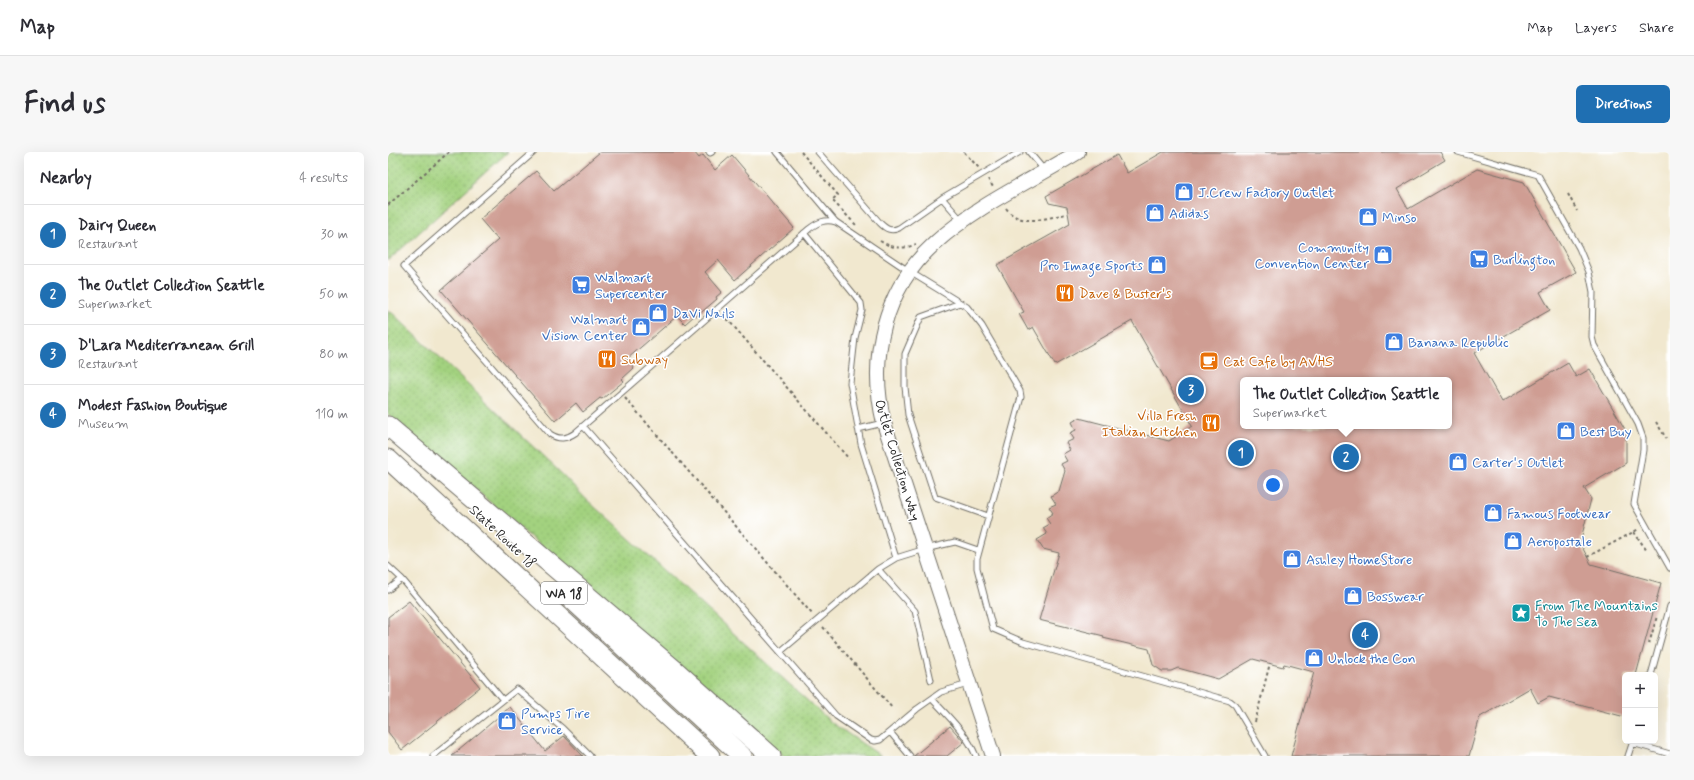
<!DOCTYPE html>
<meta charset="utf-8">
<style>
:root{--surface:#fff;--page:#f7f7f7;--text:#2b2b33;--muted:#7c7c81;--line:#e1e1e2;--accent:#1f6fb2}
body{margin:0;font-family:Mynerve,sans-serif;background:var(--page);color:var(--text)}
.controls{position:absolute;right:12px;bottom:12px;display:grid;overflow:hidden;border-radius:6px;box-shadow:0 4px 16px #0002}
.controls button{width:36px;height:36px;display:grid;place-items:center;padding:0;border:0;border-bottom:1px solid var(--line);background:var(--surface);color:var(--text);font:20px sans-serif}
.you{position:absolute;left:885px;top:333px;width:14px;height:14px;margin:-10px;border:3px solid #fff;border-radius:50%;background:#1a73e8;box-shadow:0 0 0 6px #1a73e833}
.badge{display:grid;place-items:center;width:26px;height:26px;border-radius:50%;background:var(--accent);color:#fff;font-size:13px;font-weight:700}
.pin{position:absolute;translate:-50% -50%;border:2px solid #fff;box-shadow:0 1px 4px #0006}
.popup{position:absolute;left:852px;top:225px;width:212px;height:52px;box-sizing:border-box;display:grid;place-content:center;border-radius:6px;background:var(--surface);filter:drop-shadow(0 1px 3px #0005);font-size:13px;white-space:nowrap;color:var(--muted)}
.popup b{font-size:15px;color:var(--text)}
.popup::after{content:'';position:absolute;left:50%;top:100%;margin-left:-8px;border:8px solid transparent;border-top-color:var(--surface)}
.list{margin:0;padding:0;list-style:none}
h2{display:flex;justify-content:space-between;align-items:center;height:52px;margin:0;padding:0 16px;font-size:17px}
h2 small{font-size:13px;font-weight:400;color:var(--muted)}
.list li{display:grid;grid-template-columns:26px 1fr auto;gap:12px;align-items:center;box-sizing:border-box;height:60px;padding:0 16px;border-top:1px solid var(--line)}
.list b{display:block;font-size:15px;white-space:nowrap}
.list p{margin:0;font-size:13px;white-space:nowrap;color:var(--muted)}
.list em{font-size:13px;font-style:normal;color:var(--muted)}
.map{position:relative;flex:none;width:1282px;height:604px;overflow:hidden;border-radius:6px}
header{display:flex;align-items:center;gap:24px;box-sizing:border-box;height:56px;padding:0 20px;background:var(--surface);border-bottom:1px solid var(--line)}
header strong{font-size:19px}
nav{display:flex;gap:22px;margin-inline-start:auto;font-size:14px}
.intro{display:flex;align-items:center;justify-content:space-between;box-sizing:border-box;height:96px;padding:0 24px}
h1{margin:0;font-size:28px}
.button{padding:10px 18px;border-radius:6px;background:var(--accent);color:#fff;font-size:14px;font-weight:700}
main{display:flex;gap:24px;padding:0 24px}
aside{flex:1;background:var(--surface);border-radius:6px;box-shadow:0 4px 16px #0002}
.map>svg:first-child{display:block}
</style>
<header>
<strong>Map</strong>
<nav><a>Map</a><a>Layers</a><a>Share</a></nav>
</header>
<div class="intro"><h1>Find us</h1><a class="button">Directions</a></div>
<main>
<aside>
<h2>Nearby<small>4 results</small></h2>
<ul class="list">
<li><span class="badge">1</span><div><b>Dairy Queen</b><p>Restaurant</p></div><em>30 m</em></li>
<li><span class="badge">2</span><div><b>The Outlet Collection Seattle</b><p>Supermarket</p></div><em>50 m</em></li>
<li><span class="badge">3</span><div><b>D'Lara Mediterranean Grill</b><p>Restaurant</p></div><em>80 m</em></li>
<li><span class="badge">4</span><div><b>Modest Fashion Boutique</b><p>Museum</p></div><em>110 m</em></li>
</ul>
</aside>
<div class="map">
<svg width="1282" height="604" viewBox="0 0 1282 604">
<defs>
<pattern id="grass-dots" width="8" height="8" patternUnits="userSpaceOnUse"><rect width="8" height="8" fill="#a3d27f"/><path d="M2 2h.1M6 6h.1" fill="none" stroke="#8cb46e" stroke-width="1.8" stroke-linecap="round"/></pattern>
</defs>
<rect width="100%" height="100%" fill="#fff"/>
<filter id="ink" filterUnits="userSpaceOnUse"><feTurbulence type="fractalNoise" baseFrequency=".025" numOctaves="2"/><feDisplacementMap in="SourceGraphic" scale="8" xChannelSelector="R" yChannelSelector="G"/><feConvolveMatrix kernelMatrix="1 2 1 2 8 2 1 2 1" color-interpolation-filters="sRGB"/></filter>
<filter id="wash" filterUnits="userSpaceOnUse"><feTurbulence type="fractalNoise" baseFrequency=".012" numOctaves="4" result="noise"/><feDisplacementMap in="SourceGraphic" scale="16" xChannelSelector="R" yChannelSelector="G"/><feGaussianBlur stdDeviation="0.9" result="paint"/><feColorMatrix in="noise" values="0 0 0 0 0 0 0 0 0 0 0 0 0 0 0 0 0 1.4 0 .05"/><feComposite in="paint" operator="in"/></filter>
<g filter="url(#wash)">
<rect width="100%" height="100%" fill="#f1e8cf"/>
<path fill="url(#grass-dots)" stroke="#677e55" d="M3,0h117l-120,109v-106z
M0,157l175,166 23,24 246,224 49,33h-97l-396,-342z"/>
<g id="blocks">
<path fill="#cf9d93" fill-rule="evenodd" d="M212,0h94l5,6 4,-3 12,15 17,-15 62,73 -59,52 -17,-20 -13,12 17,20 -6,5 1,2 -20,17 -2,-1 -10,9 -8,-8 -50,43 7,9 -12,11 2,2 -22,18 -2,-1 -17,14 -7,-9 -21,18 -114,-131 57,-50 -18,-21 56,-48 18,20z
M775,0h277l5,8 -48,29 11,20 69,-40 47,13 52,90 -36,20 10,18 -76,43 28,49 66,-39 8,14 14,-8 36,62v32l-42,25 7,11 -11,44 11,21 70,19 -25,92h-11v42l-76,-20 -11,6 -8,-15 -50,29 -11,39h-178l23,-84 -30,-8 -1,3 -30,-8 -35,20 -40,-11 -7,3h-9l-9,-6 -4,-16 -46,-11 1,-2 -65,-16 20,-67 -16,-4 -6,-9 10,-6 -4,-6 7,-4 -4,-6 7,-5 -4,-6 7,-3 -5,-8 8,-5 6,-20 -4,-7 6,-3 -4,-7 7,-4 -4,-7 8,-4 -4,-6 6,-3 -4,-8 7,-4 90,23 23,-15 -60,-105 -77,44 -22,-38 -5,3 -9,-16 5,-2 -27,-47 73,-41 -3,-17 -18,-4 -3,-7 71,-41 10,18zM855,228h206v46h-206z
M21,449l71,86 -78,63 -14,-18v-115z
M122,555l35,44 19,-15 19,20h-131z
M562,574l14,16 -17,14h-33z"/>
</g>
</g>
<g filter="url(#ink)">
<use href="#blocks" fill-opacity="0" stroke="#706d64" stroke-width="1"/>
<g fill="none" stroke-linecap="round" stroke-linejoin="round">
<g stroke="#706d64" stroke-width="7">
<path id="lane" d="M146,0l-130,114 146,168c9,6 16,5 25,-1l234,-204c9,-7 16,-10 27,-7l74,50 57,35 15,19 38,65 1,6 -44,162v9l16,61 30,13 207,59 5,4 30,51
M321,0l1,1 2,-1
M389,0l58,69
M430,0l62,71c6,6 11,9 19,5l43,-30 78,-46
M641,0l16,19
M1070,0l80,23 41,73 10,24 4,20 -1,45 2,8 44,79 5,14v12l-9,54 36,64
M554,46l20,23
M416,81l57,70 1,7 -7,28 -5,45 11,61 35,114
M572,151l-39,14 -16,37v33l3,28 27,82 53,19
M195,274l240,275 13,15 35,24 4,1 5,-1 37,-31 24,-17 27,-8
M470,277l25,-6
M0,414l14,13
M490,417l37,42 16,69
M0,438l14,-11 101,121
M392,500l98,-83 18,-11 29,-9 30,-7 23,8
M1263,523l19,-69
M544,547c16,17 35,35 44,57
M502,580l20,24
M1244,591l38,11
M45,604l84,-67 46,40 27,27
M1240,604l5,-15"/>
</g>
<g stroke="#706d64" stroke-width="16">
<path id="secondary" d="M605,604l-109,-333c-16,-66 0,-134 51,-180 42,-38 96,-62 143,-91"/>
</g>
<g stroke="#706d64" stroke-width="21">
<path id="highway" d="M0,274l288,245 95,85
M0,307l322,297
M177,441l177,163"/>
</g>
<path stroke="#706d64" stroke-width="2" stroke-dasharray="3 3" stroke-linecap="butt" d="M413,0l37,43 -6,5 24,25
M576,0l15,16
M600,27l5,8
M1180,42l9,17
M0,53l61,-53
M618,56c14,20 40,10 60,6
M492,89c12,7 24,9 36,3
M335,162l126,145
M237,246l187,216
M1268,270l10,16
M1246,380l13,19
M1199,405l52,-28
M435,475l70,82
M1261,492l8,-28
M867,570l15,-59"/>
<use href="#lane" stroke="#fff" stroke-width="5"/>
<use href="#secondary" stroke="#fff" stroke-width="14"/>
<use href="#highway" stroke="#fff" stroke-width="19"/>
</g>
</g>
<defs>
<g id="shop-square" transform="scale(1)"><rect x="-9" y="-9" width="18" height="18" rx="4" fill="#3f7fe0" stroke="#fff"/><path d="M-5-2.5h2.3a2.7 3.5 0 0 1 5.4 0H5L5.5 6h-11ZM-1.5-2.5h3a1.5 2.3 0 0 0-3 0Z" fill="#fff"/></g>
<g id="supermarket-square" transform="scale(1)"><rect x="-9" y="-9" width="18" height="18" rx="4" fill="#3f7fe0" stroke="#fff"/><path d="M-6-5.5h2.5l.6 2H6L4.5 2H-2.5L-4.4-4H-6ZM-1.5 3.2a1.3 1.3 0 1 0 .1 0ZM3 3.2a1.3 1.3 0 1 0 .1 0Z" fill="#fff"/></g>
<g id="restaurant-square" transform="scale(1)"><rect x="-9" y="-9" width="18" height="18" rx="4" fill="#e8710a" stroke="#fff"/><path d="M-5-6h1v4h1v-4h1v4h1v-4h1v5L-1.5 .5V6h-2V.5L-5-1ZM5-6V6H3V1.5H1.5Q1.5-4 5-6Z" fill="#fff"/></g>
<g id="cafe-square" transform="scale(1)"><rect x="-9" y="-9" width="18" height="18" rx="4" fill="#e8710a" stroke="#fff"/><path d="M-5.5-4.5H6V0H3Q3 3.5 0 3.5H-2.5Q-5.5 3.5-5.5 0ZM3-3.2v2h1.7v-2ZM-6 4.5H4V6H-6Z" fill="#fff"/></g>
<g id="sight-square" transform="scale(1)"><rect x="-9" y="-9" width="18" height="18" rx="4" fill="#0f9aa8" stroke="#fff"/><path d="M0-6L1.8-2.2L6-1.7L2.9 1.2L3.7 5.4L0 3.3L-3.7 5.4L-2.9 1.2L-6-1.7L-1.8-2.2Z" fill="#fff"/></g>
</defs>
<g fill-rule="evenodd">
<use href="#shop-square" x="796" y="40"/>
<use href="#shop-square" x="767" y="61"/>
<use href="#shop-square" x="980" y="65"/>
<use href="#shop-square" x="995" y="103"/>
<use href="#supermarket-square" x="1091" y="107"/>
<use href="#shop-square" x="769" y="113"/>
<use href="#supermarket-square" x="193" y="133"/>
<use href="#restaurant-square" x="677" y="141"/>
<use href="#shop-square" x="270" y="161"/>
<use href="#shop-square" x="253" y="175"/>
<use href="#shop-square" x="1006" y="190"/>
<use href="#restaurant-square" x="219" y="207"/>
<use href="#cafe-square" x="821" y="209"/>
<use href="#restaurant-square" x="823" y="271"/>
<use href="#shop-square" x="1178" y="279"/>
<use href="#shop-square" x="1070" y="310"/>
<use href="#shop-square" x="1105" y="361"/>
<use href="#shop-square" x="1125" y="389"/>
<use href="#shop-square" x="904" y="407"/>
<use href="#shop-square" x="965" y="444"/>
<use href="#sight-square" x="1133" y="461"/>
<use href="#shop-square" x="926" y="506"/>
<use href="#shop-square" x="119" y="569"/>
</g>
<g text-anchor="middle" stroke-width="3" stroke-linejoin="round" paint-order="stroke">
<rect fill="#fff" stroke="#6b6b6b" stroke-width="1" x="153" y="430" width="46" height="22" rx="3"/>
<g font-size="13" font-weight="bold" fill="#2b2b2b">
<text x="176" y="446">WA 18</text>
</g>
<g font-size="14" fill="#366cbe" stroke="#fff" text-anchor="start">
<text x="810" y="45">J.Crew Factory Outlet</text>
<text x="781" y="66">Adidas</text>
<text x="994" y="70">Minso</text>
<text x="981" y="100" text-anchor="end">Community<tspan x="981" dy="16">Convention Center</tspan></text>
<text x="1105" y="112">Burlington</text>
<text x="755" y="118" text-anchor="end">Pro Image Sports</text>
<text x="207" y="130">Walmart<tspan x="207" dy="16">Supercenter</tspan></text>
<text x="284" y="166">DaVi Nails</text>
<text x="239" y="172" text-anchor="end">Walmart<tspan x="239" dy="16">Vision Center</tspan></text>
<text x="1020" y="195">Banana Republic</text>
<text x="1192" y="284">Best Buy</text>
<text x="1084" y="315">Carter's Outlet</text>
<text x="1119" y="366">Famous Footwear</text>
<text x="1139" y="394">Aeropostale</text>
<text x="918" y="412">Ashley HomeStore</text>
<text x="979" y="449">Bosswear</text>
<text x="940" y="511">Unlock the Con</text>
<text x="133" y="566">Pumps Tire<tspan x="133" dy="16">Service</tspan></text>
</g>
<g font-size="14" fill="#c56008" stroke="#fff" text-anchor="start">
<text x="691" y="146">Dave &amp; Buster's</text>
<text x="233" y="212">Subway</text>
<text x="835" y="214">Cat Cafe by AVHS</text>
<text x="809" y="268" text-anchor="end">Villa Fresh<tspan x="809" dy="16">Italian Kitchen</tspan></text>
</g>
<g font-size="14" fill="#2b2b2b" stroke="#fff">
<text transform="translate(510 308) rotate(73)" y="5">Outlet Collection Way</text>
<text transform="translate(115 384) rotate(43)" y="5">State Route 18</text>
</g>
<g font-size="14" fill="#0d838f" stroke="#fff" text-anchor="start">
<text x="1147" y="458">From The Mountains<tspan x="1147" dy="16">To The Sea</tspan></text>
</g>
</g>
</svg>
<div class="controls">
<button>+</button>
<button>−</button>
</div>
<div class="you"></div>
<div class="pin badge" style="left:853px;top:301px">1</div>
<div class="pin badge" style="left:958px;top:305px">2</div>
<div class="popup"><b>The Outlet Collection Seattle</b>Supermarket</div>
<div class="pin badge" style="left:803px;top:238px">3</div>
<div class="pin badge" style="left:977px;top:483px">4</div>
</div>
</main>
